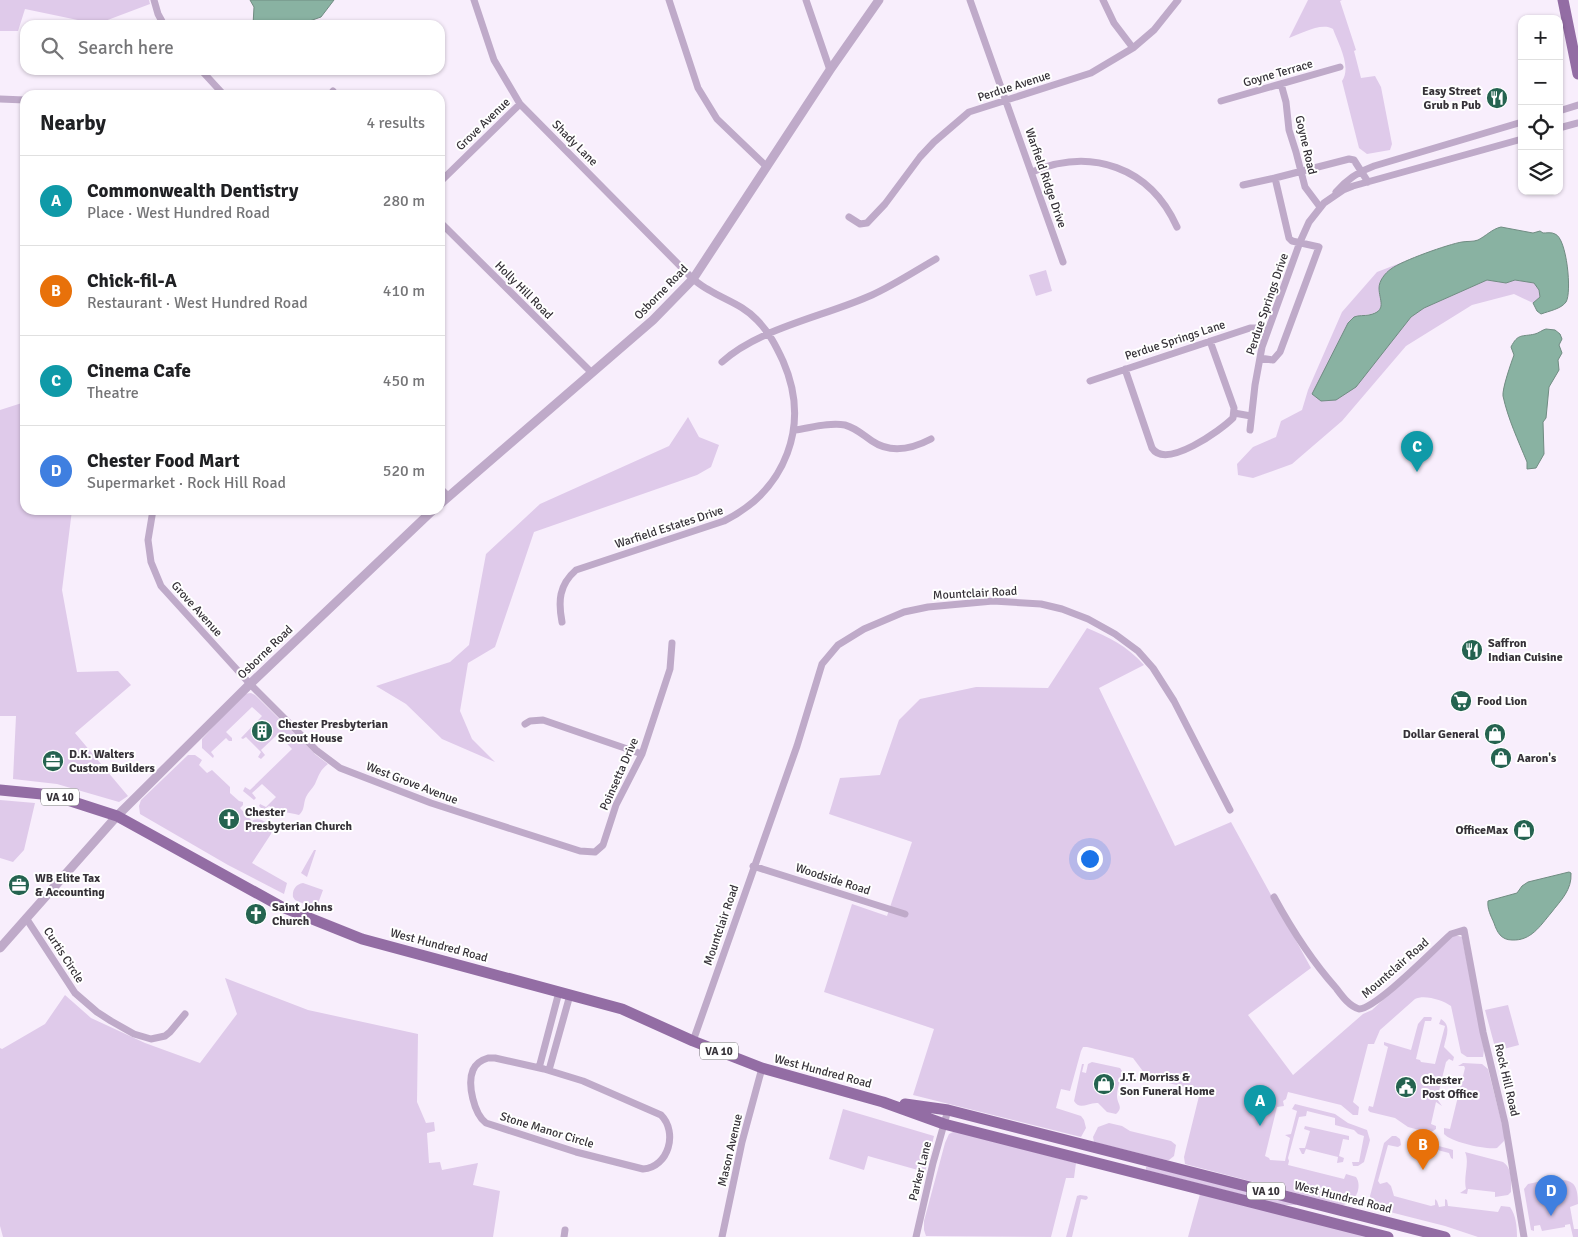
<!DOCTYPE html>
<meta charset="utf-8">
<style>
:root{--surface:#fff;--page:#f2f2f2;--text:#202124;--muted:#757577;--line:#e0e0e0;--accent:#256350}
body{margin:0;font-family:Signika,sans-serif;background:var(--page);color:var(--text)}
.controls{position:absolute;right:15px;top:15px;display:grid;overflow:hidden;border-radius:10px;box-shadow:0 1px 4px #0004}
.controls button{width:45px;height:45px;display:grid;place-items:center;padding:0;border:0;border-bottom:1px solid var(--line);background:var(--surface);color:var(--text);font:25px sans-serif}
.you{position:absolute;left:1089px;top:858px;width:18px;height:18px;margin:-12px;border:4px solid #fff;border-radius:50%;background:#1a73e8;box-shadow:0 0 0 8px #1a73e833}
.badge{display:grid;place-items:center;width:32px;height:32px;border-radius:50%;background:var(--accent);color:#fff;font-size:16px;font-weight:700}
.pin{position:absolute;translate:-50% -41px;filter:drop-shadow(0 1px 2px #0008)}
.pin::after{content:'';position:absolute;top:26px;width:18px;height:15px;background:inherit;clip-path:polygon(0 0,100% 0,50% 100%)}
.list{margin:0;padding:0;list-style:none}
h2{display:flex;justify-content:space-between;align-items:center;height:65px;margin:0;padding:0 20px;font-size:21px}
h2 small{font-size:16px;font-weight:400;color:var(--muted)}
.list li{display:grid;grid-template-columns:32px 1fr auto;gap:15px;align-items:center;box-sizing:border-box;height:90px;padding:0 20px;border-top:1px solid var(--line)}
.list b{display:block;font-size:19px;white-space:nowrap}
.list p{margin:0;font-size:16px;white-space:nowrap;color:var(--muted)}
.list em{font-size:16px;font-style:normal;color:var(--muted)}
.icon{flex:none;width:28px;height:28px;fill:none;stroke:currentColor;stroke-width:2;stroke-linecap:round;stroke-linejoin:round}
.map{position:relative;flex:none;width:1578px;height:1237px;overflow:hidden}
.search{position:absolute;background:var(--surface);box-shadow:0 1px 4px #0004;left:20px;top:20px;width:425px;height:55px;display:flex;align-items:center;gap:12px;box-sizing:border-box;padding:0 18px;border-radius:15px;color:var(--muted);font-size:19px}
.panel{position:absolute;background:var(--surface);box-shadow:0 1px 4px #0004;left:20px;top:90px;width:425px;height:425px;border-radius:15px}
.map>svg:first-child{display:block}
</style>
<div class="map">
<svg width="1578" height="1237" viewBox="0 0 1578 1237">
<rect width="100%" height="100%" fill="#f8eefc"/>
<path fill="#dfcaea" d="M0,0h149l1,4 -53,20 -72,-15 -7,22h-18z
M1308,0h34l-2,1 16,49 -2,1 7,27 14,-2 6,11 11,57 -2,6 -23,4 -8,-6 -17,-67c10,-14 -4,-38 -9,-52 -12,-7 -32,5 -44,9z
M1408,260l-17,9 -12,19c8,29 -5,24 -25,29h57l13,-9 63,-28 19,3 9,-3 20,3 4,7 1,7 -7,6 -19,-9 -42,11 -66,41 -64,75 -50,43 -39,14 -15,-3 -1,-11 16,-17 23,-10 5,-16 21,-11 6,-20 34,-78 35,-40z
M1046,270l6,21 -16,5 -7,-21z
M25,402v108h47l-10,80 15,82 41,-1 13,14 -56,48 53,63 -9,6 -62,-18 -44,-5 3,-63h-16v-306z
M688,417l11,20 20,8 -8,22 -14,8 -163,57 -39,115 -27,16 -8,48 12,28 23,23 -53,-23 -36,-35 -30,-18 74,-24 19,-17 17,-91 54,-50 129,-58z
M1087,628c22,9 40,18 57,37l-45,23 76,158 56,-24 80,146 -63,47 45,60 70,-61 9,-4 79,-73 4,-2 7,2 22,113 -1,7h-16l-6,-4 -10,-47c-8,-6 -27,-12 -36,-7l-35,31 -6,14h-6l-15,58 6,5 -1,8h-5l-12,-10 -53,-13 -2,7 -3,2 1,5 -7,1 -12,49 4,2 1,2 15,1 5,-23 -5,-3 6,-1 6,-23 -5,-2 3,-5 40,10 13,9 19,7 3,10 -6,22 -6,4h-5l-1,-4h7l5,-26 -6,-2 -4,-4 -19,-5v-7l-28,-7 -1,5 -7,1 -11,41 1,3 -1,4 56,14 2,-5 10,3c7,10 -1,28 -15,28l-156,-41 -1,-7 16,-65 -3,-2 -49,-12 -15,-20 -46,-11h-4l-2,4 -11,40 -9,-2 -5,19 25,8 3,4 2,8 -5,9 -168,-42 21,-66 -110,-37 28,-88 35,12 25,-74 -83,-28 11,-36 40,-3 19,-55 21,-21 56,-12 72,1z
M251,693l4,2 61,60 12,9c-8,6 -9,11 -13,20 -2,4 -7,8 -9,13 -3,7 -1,13 -7,18 -11,-3 -21,-3 -30,-9l-6,4 -4,-4 1,-2 6,3 10,-10 -14,-13 -10,9 4,5 -2,2 -11,-9 2,-4 5,3 42,-41 -14,-15 -17,16 4,5 -4,4 -3,-2 3,-5 -15,-15 -3,2 -2,-1 21,-22 -10,-9 -26,25 6,6v3h-3l-3,-3 -15,14 3,4 -1,2 -11,-10v-9l41,-45z
M188,755h7l7,5 -3,5 8,8 5,-3 18,17v6l9,8 4,1v3l-3,3 12,13c7,-5 15,1 20,7l-1,6 -19,29 35,20 -3,11 -56,-29 -88,-51 -1,-8 2,-6z
M0,800l35,3 -11,47 -11,12 -13,-4z
M314,850h2l-9,27 -6,-4z
M303,883l20,7 -7,19 -21,-9 -2,-3c-1,-7 3,-13 10,-14z
M225,978l83,32 110,24 -1,68 9,21 8,-1 1,9 -8,2 2,30 11,-1 2,8 36,-7 -5,22 27,6 -7,46h-490l-3,-11v-178l2,1 43,-25 20,-29 26,23 54,25 55,20 37,-49z
M1508,1005l11,40 -23,6 -11,-41z
M1424,1017h7l1,1 -1,3h-6l-9,38 4,1 1,2 14,2 10,-38 -6,-2 2,-5c11,7 5,17 3,28l10,10 -1,4 -4,-2 -3,3 -9,37 5,7 -6,-4 -5,22 5,2v3l-6,4 -22,-6 -13,-9 -25,-6 -2,-2 1,-4 4,1 15,-60 -4,-2v-3l27,8 7,-26z
M1092,1062l28,6 2,3c-1,8 -5,17 -5,25 0,8 7,11 -1,18l-9,-2 -9,-9c-10,-1 -18,8 -24,-2l8,-37h2l-2,8 4,1 2,-9z
M1463,1063l19,1 6,5 16,63v9l-7,7c-11,2 -46,-6 -53,-14v-6l6,1 15,-61 -1,-2h-6z
M843,1109l91,27 -9,36 -57,-16 -4,14 -35,-11z
M1109,1123l13,3 8,5 41,10 5,4 -2,11 -5,4h-3l-72,-18 -1,-5 5,-10z
M1305,1126l44,10v4l-6,-1 -4,17 5,2 -1,4 -6,1 1,-6 -32,-8 -2,5h-2l-3,-6h6l5,-17 -6,-2z
M955,1131l121,32 -2,15h-8l-15,59 -125,-1 -2,-6v-9l21,-78 4,-9z
M1392,1136h4l4,3 1,6 -3,2 -10,-2 -10,36 2,3 7,-2 4,4 3,10 37,10 4,-1v-6l2,2 2,6 6,-1v-7l2,1 1,6 50,6 3,-6 9,1c6,8 7,20 7,30h-39l-33,-11 -59,-15 -13,-5 -3,-10 14,-53z
M1416,1140l34,9 3,1v9l-2,-1 -2,-5 -35,-9 -3,6 -1,-7z
M1465,1152l38,10c10,7 8,20 8,30l-3,3 -13,2v-5l-27,-3 -1,5 -7,-1 6,-4c-3,-12 4,-27 -1,-37z
M1146,1167h12l139,35 -1,3h-13l-137,-35z
M1547,1180c23,-1 31,-1 31,24l-8,3 4,22h4v8h-5l-3,-13 -5,1v2l-23,4 -2,-6 -6,1v5l-3,-1 -7,-41 4,-5z
M1200,1194l170,43h-182z
M1080,1195l7,1 1,2 -2,2 -5,-1 -9,38h-6l11,-41z"/>
<path fill="#89b2a2" stroke="#708c82" d="M250,0h84l-13,17 -23,8h-45l1,-18z
M1501,227l32,6 7,-2 3,2c3,0 9,-1 12,1 12,4 17,59 11,68 -5,7 -17,9 -25,12l-4,-3 -4,-8 7,-6 -1,-7 -5,-7 -19,-3 -9,3 -19,-3 -63,28 -13,9 -55,70 -20,13 -15,1 -9,-7 36,-71 6,-6c5,-2 10,-1 15,-2 19,-4 10,-15 10,-27 0,-7 6,-15 12,-19 10,-8 58,-25 71,-27 5,-1 11,0 16,-2 8,-4 14,-11 23,-13z
M1546,329l9,1 5,4 2,5 -3,6 3,8 -4,7 1,10 -10,17 -3,31 -3,4 1,32 -8,14 -9,1v-7c-9,-22 -19,-43 -24,-66 -1,-7 8,-33 11,-41l-3,-8c7,-14 11,-10 24,-13 4,-1 7,-4 11,-5z
M1569,872l2,1c1,17 -10,27 -20,40 -11,13 -20,28 -39,27 -11,0 -15,-8 -18,-17 -3,-7 -7,-14 -6,-22l29,-8 5,-7 6,-4z"/>
<g fill="none" stroke-linecap="round" stroke-linejoin="round">
<path stroke="#bfaac9" stroke-width="7" d="M154,0l4,14 6,11
M474,0l20,60 26,44 173,175c5,4 10,8 16,11 16,10 34,15 48,30 12,12 19,26 26,41 28,64 3,129 -59,160l-148,49c-17,15 -18,31 -14,52
M669,0l29,88 19,31 50,48
M806,0l24,70
M970,0l93,262
M1103,0l11,23 19,25
M201,70l23,25
M1281,84l5,18 3,28 7,22 9,35 15,20
M330,95l3,-4
M0,99l25,1
M1221,101l119,-34
M1559,111l19,-6
M1559,128l19,-5
M1032,172c59,-25 118,-5 145,55
M440,182l80,-78
M1243,185l32,-7
M1336,192c10,-12 24,-21 38,-26l148,-44
M849,217l11,7 7,-1 18,-19 35,-47 14,-15 35,-30 122,-39 42,-25 21,-18 24,-30
M440,222l152,151
M1260,358l13,2 7,-8 39,-105 -27,-6 -3,-3 -14,-60 74,-19 5,1 14,22
M722,362c37,-34 104,-46 150,-67 22,-10 43,-24 64,-36
M1125,369l27,79c14,22 69,-18 81,-30l1,-10 -24,-67
M1090,381l160,-53h18
M1234,413l17,3
M795,430c15,-2 34,-8 50,-5 11,3 18,10 27,16 19,13 40,8 59,-2
M1250,430l5,-45 7,-38 38,-105 9,-20 15,-19 19,-13 10,-4 169,-47
M440,488l8,8
M153,510l-5,30 3,22 10,24 89,98 66,66 24,18 91,35 149,48 15,1 8,-7 13,-40 26,-51 28,-85 2,-26
M525,724l5,-3 13,-1 99,34
M753,866l152,48
M1274,897c18,33 37,63 62,91 6,8 13,18 23,21 18,-1 75,-60 92,-75l13,-4 19,102 22,91 19,114
M26,918l49,75 22,19 14,9 23,13 17,5 14,-3 5,-4 15,-18
M693,1041l104,-295 25,-82 16,-19 26,-16 40,-17 24,-5 65,-6 48,3 21,5 26,10 27,15 23,17 15,17 21,33 56,109
M488,1058h7l49,11 39,12 78,34c17,17 8,52 -18,54l-67,-17 -90,-29c-12,-9 -19,-39 -13,-53 3,-7 8,-10 15,-12z
M539,1068l20,-76
M549,1070l21,-75
M564,1237l1,-7
M722,1237l20,-95 20,-74
M916,1237l17,-74 15,-53"/>
<path stroke="#bfaac9" stroke-width="9" d="M440,504l213,-184 40,-41 137,-209 49,-70
M0,948l117,-132 133,-132 183,-174"/>
<path stroke="#936da4" stroke-width="11" d="M1563,0l15,74
M0,790l52,5 65,21 165,91 80,32 260,70 71,32 69,27 121,34 61,22 444,113
M905,1104l43,6 497,127"/>
</g>
<defs>
<g id="restaurant-disc" transform="scale(1.125)"><circle r="9.5" fill="#256350" stroke="#fff"/><path d="M-5-6h1v4h1v-4h1v4h1v-4h1v5L-1.5 .5V6h-2V.5L-5-1ZM5-6V6H3V1.5H1.5Q1.5-4 5-6Z" fill="#fff"/></g>
<g id="supermarket-disc" transform="scale(1.125)"><circle r="9.5" fill="#256350" stroke="#fff"/><path d="M-6-5.5h2.5l.6 2H6L4.5 2H-2.5L-4.4-4H-6ZM-1.5 3.2a1.3 1.3 0 1 0 .1 0ZM3 3.2a1.3 1.3 0 1 0 .1 0Z" fill="#fff"/></g>
<g id="building-disc" transform="scale(1.125)"><circle r="9.5" fill="#256350" stroke="#fff"/><path d="M-4-6H4V6H1V3H-1V6H-4ZM-2.5-4.3h1.7v1.8h-1.7ZM.8-4.3h1.7v1.8H.8ZM-2.5-1h1.7V.8h-1.7ZM.8-1h1.7V.8H.8Z" fill="#fff"/></g>
<g id="shop-disc" transform="scale(1.125)"><circle r="9.5" fill="#256350" stroke="#fff"/><path d="M-5-2.5h2.3a2.7 3.5 0 0 1 5.4 0H5L5.5 6h-11ZM-1.5-2.5h3a1.5 2.3 0 0 0-3 0Z" fill="#fff"/></g>
<g id="office-disc" transform="scale(1.125)"><circle r="9.5" fill="#256350" stroke="#fff"/><path d="M-6-3h4V-5.5h4V-3h4V5H-6ZM-1-4.5V-3h2v-1.5ZM-6 0V1H6V0Z" fill="#fff"/></g>
<g id="church-disc" transform="scale(1.125)"><circle r="9.5" fill="#256350" stroke="#fff"/><path d="M-1.2-6h2.4v3.5h3.3v2.4h-3.3V6h-2.4V-.1h-3.3v-2.4h3.3Z" fill="#fff"/></g>
<g id="civic-disc" transform="scale(1.125)"><circle r="9.5" fill="#256350" stroke="#fff"/><path d="M-.6-6.5H3V-4.5H.6V-3L4-1V1h2V6H-6V1h2V-1L-.6-3ZM-1.2 2.5V6h2.4V2.5Z" fill="#fff"/></g>
</defs>
<g fill-rule="evenodd">
<use href="#restaurant-disc" x="1497" y="98"/>
<use href="#restaurant-disc" x="1472" y="650"/>
<use href="#supermarket-disc" x="1461" y="701"/>
<use href="#building-disc" x="262" y="731"/>
<use href="#shop-disc" x="1495" y="734"/>
<use href="#shop-disc" x="1501" y="758"/>
<use href="#office-disc" x="53" y="761"/>
<use href="#church-disc" x="229" y="819"/>
<use href="#shop-disc" x="1524" y="830"/>
<use href="#office-disc" x="19" y="885"/>
<use href="#church-disc" x="256" y="914"/>
<use href="#shop-disc" x="1104" y="1084"/>
<use href="#civic-disc" x="1406" y="1087"/>
</g>
<g text-anchor="middle" stroke-width="4" stroke-linejoin="round" paint-order="stroke">
<g fill="#fff" stroke="#727074" stroke-width="1">
<rect x="41" y="788.5" width="38" height="17" rx="4"/>
<rect x="700" y="1042.5" width="38" height="17" rx="4"/>
<rect x="1247" y="1182.5" width="38" height="17" rx="4"/>
</g>
<g font-size="11" font-weight="bold" fill="#363238">
<text x="60" y="801">VA 10</text>
<text x="719" y="1055">VA 10</text>
<text x="1266" y="1195">VA 10</text>
</g>
<g font-size="12" fill="#363238" stroke="#fff">
<text transform="translate(1278 73) rotate(-16)" y="4">Goyne Terrace</text>
<text transform="translate(1014 86) rotate(-18)" y="4">Perdue Avenue</text>
<text transform="translate(483 124) rotate(-44)" y="4">Grove Avenue</text>
<text transform="translate(575 143) rotate(45)" y="4">Shady Lane</text>
<text transform="translate(1306 145) rotate(77)" y="4">Goyne Road</text>
<text transform="translate(1046 178) rotate(71)" y="4">Warfield Ridge Drive</text>
<text transform="translate(524 290) rotate(45)" y="4">Holly Hill Road</text>
<text transform="translate(661 292) rotate(-46)" y="4">Osborne Road</text>
<text transform="translate(1267 304) rotate(-71)" y="4">Perdue Springs Drive</text>
<text transform="translate(1175 340) rotate(-18)" y="4">Perdue Springs Lane</text>
<text transform="translate(669 527) rotate(-18)" y="4">Warfield Estates Drive</text>
<text transform="translate(975 593) rotate(-3)" y="4">Mountclair Road</text>
<text transform="translate(197 609) rotate(48)" y="4">Grove Avenue</text>
<text transform="translate(265 652) rotate(-44)" y="4">Osborne Road</text>
<text transform="translate(619 774) rotate(-66)" y="4">Poinsetta Drive</text>
<text transform="translate(412 783) rotate(21)" y="4">West Grove Avenue</text>
<text transform="translate(833 879) rotate(18)" y="4">Woodside Road</text>
<text transform="translate(721 925) rotate(-71)" y="4">Mountclair Road</text>
<text transform="translate(439 945) rotate(15)" y="4">West Hundred Road</text>
<text transform="translate(64 955) rotate(57)" y="4">Curtis Circle</text>
<text transform="translate(1395 968) rotate(-41)" y="4">Mountclair Road</text>
<text transform="translate(823 1071) rotate(15)" y="4">West Hundred Road</text>
<text transform="translate(1507 1080) rotate(77)" y="4">Rock Hill Road</text>
<text transform="translate(547 1130) rotate(17)" y="4">Stone Manor Circle</text>
<text transform="translate(730 1150) rotate(-77)" y="4">Mason Avenue</text>
<text transform="translate(920 1171) rotate(-76)" y="4">Parker Lane</text>
<text transform="translate(1343 1197) rotate(14)" y="4">West Hundred Road</text>
</g>
<g font-size="12" font-weight="bold" fill="#363238" stroke="#fff" text-anchor="start">
<text x="1481" y="95" text-anchor="end">Easy Street<tspan x="1481" dy="14">Grub n Pub</tspan></text>
<text x="1488" y="647">Saffron<tspan x="1488" dy="14">Indian Cuisine</tspan></text>
<text x="1477" y="705">Food Lion</text>
<text x="278" y="728">Chester Presbyterian<tspan x="278" dy="14">Scout House</tspan></text>
<text x="1479" y="738" text-anchor="end">Dollar General</text>
<text x="69" y="758">D.K. Walters<tspan x="69" dy="14">Custom Builders</tspan></text>
<text x="1517" y="762">Aaron's</text>
<text x="245" y="816">Chester<tspan x="245" dy="14">Presbyterian Church</tspan></text>
<text x="1508" y="834" text-anchor="end">OfficeMax</text>
<text x="35" y="882">WB Elite Tax<tspan x="35" dy="14">&amp; Accounting</tspan></text>
<text x="272" y="911">Saint Johns<tspan x="272" dy="14">Church</tspan></text>
<text x="1120" y="1081">J.T. Morriss &amp;<tspan x="1120" dy="14">Son Funeral Home</tspan></text>
<text x="1422" y="1084">Chester<tspan x="1422" dy="14">Post Office</tspan></text>
</g>
</g>
</svg>
<div class="controls">
<button>+</button>
<button>−</button>
<button><svg class="icon" aria-label="locate" viewBox="0 0 24 24"><circle cx="12" cy="12" r="6"/><path d="M12 2v4M12 18v4M2 12h4M18 12h4"/></svg></button>
<button><svg class="icon" aria-label="layers" viewBox="0 0 24 24"><path d="M12 4l9 5-9 5-9-5zM3 14l9 5 9-5"/></svg></button>
</div>
<div class="you"></div>
<div class="pin badge" style="left:1260px;top:1126px;background:#0f9aa8">A</div>
<div class="pin badge" style="left:1423px;top:1170px;background:#e8710a">B</div>
<div class="pin badge" style="left:1417px;top:472px;background:#0f9aa8">C</div>
<div class="pin badge" style="left:1551px;top:1216px;background:#3f7fe0">D</div>
<div class="search"><svg class="icon" aria-label="search" viewBox="0 0 24 24"><circle cx="10" cy="10" r="6"/><path d="M15 15l6 6"/></svg>Search here</div>
<section class="panel">
<h2>Nearby<small>4 results</small></h2>
<ul class="list">
<li><span class="badge" style="background:#0f9aa8">A</span><div><b>Commonwealth Dentistry</b><p>Place · West Hundred Road</p></div><em>280 m</em></li>
<li><span class="badge" style="background:#e8710a">B</span><div><b>Chick-fil-A</b><p>Restaurant · West Hundred Road</p></div><em>410 m</em></li>
<li><span class="badge" style="background:#0f9aa8">C</span><div><b>Cinema Cafe</b><p>Theatre</p></div><em>450 m</em></li>
<li><span class="badge" style="background:#3f7fe0">D</span><div><b>Chester Food Mart</b><p>Supermarket · Rock Hill Road</p></div><em>520 m</em></li>
</ul>
</section>
</div>
